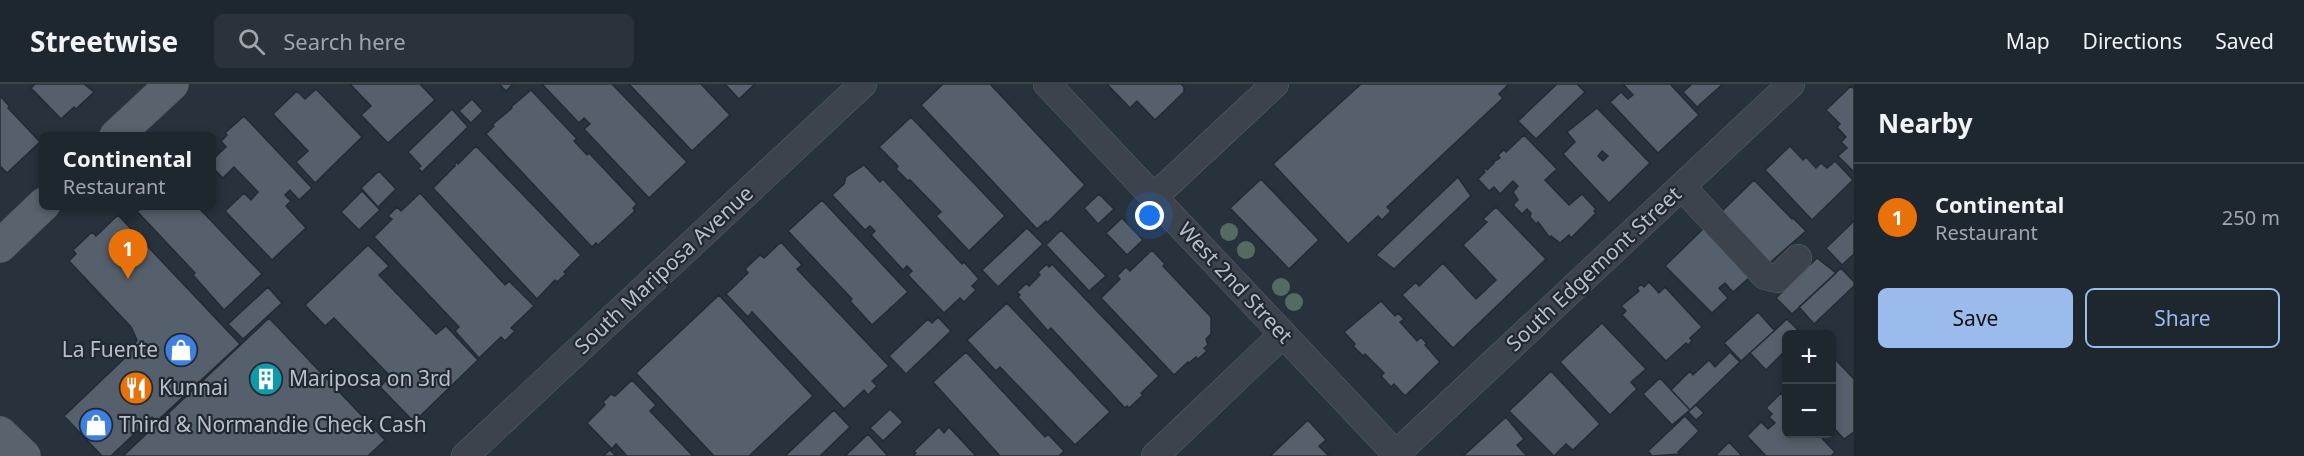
<!DOCTYPE html>
<meta charset="utf-8">
<style>
:root{--surface:#1e262e;--page:#2b323a;--text:#f1f3f6;--muted:#a1a5aa;--line:#3c434a;--accent:#9abbeb}
body{margin:0;font-family:"Noto Sans",sans-serif;background:var(--page);color:var(--text)}
.controls{position:absolute;right:18px;bottom:18px;display:grid;overflow:hidden;border-radius:9px;box-shadow:0 3px 9px #0003}
.controls button{width:54px;height:54px;display:grid;place-items:center;padding:0;border:0;border-bottom:2px solid var(--line);background:var(--surface);color:var(--text);font:30px sans-serif}
.you{position:absolute;left:1150px;top:132px;width:21px;height:21px;margin:-15px;border:4px solid #fff;border-radius:50%;background:#1a73e8;box-shadow:0 0 0 9px #1a73e833}
.badge{display:grid;place-items:center;width:39px;height:39px;border-radius:50%;background:var(--accent);color:#fff;font-size:20px;font-weight:700}
.pin{position:absolute;translate:-50% -50px;filter:drop-shadow(0 2px 3px #0008)}
.pin::after{content:'';position:absolute;top:32px;width:21px;height:18px;background:inherit;clip-path:polygon(0 0,100% 0,50% 100%)}
.popup{position:absolute;left:39px;top:48px;width:177px;height:78px;box-sizing:border-box;display:grid;place-content:center;border-radius:9px;background:var(--surface);filter:drop-shadow(0 2px 4px #0005);font-size:20px;white-space:nowrap;color:var(--muted)}
.popup b{font-size:22px;color:var(--text)}
.popup::after{content:'';position:absolute;left:50%;top:100%;margin-left:-12px;border:12px solid transparent;border-top-color:var(--surface)}
.list{margin:0;padding:0;list-style:none}
h2{display:flex;justify-content:space-between;align-items:center;height:78px;margin:0;padding:0 24px;font-size:26px}
h2 small{font-size:20px;font-weight:400;color:var(--muted)}
.list li{display:grid;grid-template-columns:39px 1fr auto;gap:18px;align-items:center;box-sizing:border-box;height:108px;padding:0 24px;border-top:2px solid var(--line)}
.list b{display:block;font-size:22px;white-space:nowrap}
.list p{margin:0;font-size:20px;white-space:nowrap;color:var(--muted)}
.list em{font-size:20px;font-style:normal;color:var(--muted)}
.actions{display:flex;gap:12px;padding:18px 24px}
.actions a{flex:1;padding:14px 0;border:2px solid var(--accent);border-radius:9px;text-align:center;font-size:21px;color:var(--accent)}
.actions .main{background:var(--accent);color:#111}
.icon{flex:none;width:33px;height:33px;fill:none;stroke:currentColor;stroke-width:2;stroke-linecap:round;stroke-linejoin:round}
.map{position:relative;flex:none;width:1854px;height:372px;overflow:hidden}
header{display:flex;align-items:center;gap:36px;box-sizing:border-box;height:84px;padding:0 30px;background:var(--surface);border-bottom:2px solid var(--line)}
header strong{font-size:28px}
nav{display:flex;gap:33px;margin-inline-start:auto;font-size:21px}
.search{width:420px;height:54px;background:var(--page);display:flex;align-items:center;gap:15px;box-sizing:border-box;padding:0 21px;border-radius:9px;color:var(--muted);font-size:22px}
main{display:flex}
aside{flex:1;background:var(--surface)}
.map>svg:first-child{display:block}
</style>
<header>
<strong>Streetwise</strong>
<div class="search"><svg class="icon" aria-label="search" viewBox="0 0 24 24"><circle cx="10" cy="10" r="6"/><path d="M15 15l6 6"/></svg>Search here</div>
<nav><a>Map</a><a>Directions</a><a>Saved</a></nav>
</header>
<main>
<div class="map">
<svg width="1854" height="372" viewBox="0 0 1854 372">
<rect width="100%" height="100%" fill="#28323d"/>
<path fill="#56606c" stroke="#232a34" stroke-width="1.5" fill-rule="evenodd" d="M33,0h51l10,8 -18,17 -2,-2 -13,12 -30,-31 3,-3z
M350,0h70l15,16 -47,43 -27,-28 10,-9z
M499,0h14l-7,7z
M542,0h70l75,78 -38,36 -65,-69 6,-5 -6,-6 -5,5z
M629,0h72l29,31 -38,36z
M725,0h30l-16,15z
M943,0h47l95,101 -38,38 -1,-2 -9,8 -116,-124z
M1107,0h74l3,3v5l-29,28 -18,-19 -7,7z
M1361,0h148l-10,10 4,4 -116,109 4,4 -9,9 -4,-4 -30,28 -75,-80z
M1557,0h20l8,8 -49,47 -18,-18z
M1623,0h47l29,31 -41,38 -48,-51 11,-10 7,7 5,-4z
M1692,0h31l-26,23 -14,-15z
M1851,2l3,3v83l-16,-16 9,-8 -6,-6 5,-5 -9,-10 3,-3 -14,-14z
M316,5l46,48 -47,46 -19,-21 12,-11 -35,-37 24,-23 8,8z
M531,6l46,49 -3,2 13,14 2,-2 48,51 -4,4 2,3 -37,34 -2,-2 -4,4 -106,-113 8,-8 -2,-1 20,-17 -1,-1z
M0,12l10,11 -2,1 32,34 -33,31 -7,-7z
M472,15l11,12 -12,12 -12,-12z
M1597,24l53,55 -41,40 -46,-49 12,-12 -8,-10zM1602,67l6,5 -5,5 -5,-5z
M452,25l16,18 -46,45 -4,-4 3,-2 -13,-14z
M244,32l68,72 -13,12 -9,-10 -5,5 6,6 -5,5 20,22 -34,32 -47,-49 19,-18 7,7 7,-8 -24,-25 -11,11 -11,-11v-7l14,-13 -5,-6 6,-6 -2,-2z
M911,33l94,99 -36,35 -33,-35 5,-4 -31,-32 -2,1 -12,-12 2,-3 -19,-19z
M1524,51l33,34 -12,11 24,25 13,-11 14,15 -2,2 2,2 -25,25 -2,-3 -9,8 -9,-7 -1,2 -12,-16 -2,2 -6,-7 1,-4 -4,-4 -5,5 -9,-9 5,-5 -5,-8 5,-6 -5,-5 -13,13 -6,-7 -5,4 -11,-12 7,-7 -2,-2 2,-2 2,2 7,-7 -1,-1 7,-4 -2,-3 6,-5 2,2z
M476,62l105,109 -17,17 2,2 -9,8 -2,-2 -18,19 -104,-111 22,-22 -1,-1 3,-3 1,2z
M1790,62l13,14 3,-3 10,11 5,-5 6,5 8,-7 18,19 -41,40 -47,-50z
M864,81l16,17 3,-3 79,85 2,-2 15,17 -7,7 4,4 -12,12 -4,-4 -16,15 -36,-38 4,-4 -5,-5 -4,4 -32,-35 4,-4 -5,-5 -5,4 -33,-35 12,-11 2,-7z
M379,87l17,18 -18,18 -17,-19z
M1458,93l13,19 -77,73 -18,-14z
M1261,95l58,61 -30,29 -59,-61z
M1754,96l38,39 1,-1 13,13 -41,36 -49,-50z
M362,107l18,19 -21,20 -18,-18z
M420,109l85,92 4,-4 25,25 -23,22 4,3 -10,10 -4,-4 -22,21 -24,-27 4,-4 -85,-90 18,-18 -4,-3 9,-9 4,4z
M1099,110l15,15 -16,15 -14,-16z
M822,116l86,92 -36,33 -22,-24 2,-2 -64,-68z
M132,122h65l65,68 -38,36 -31,-35 2,-2z
M1496,123l50,52 -93,89 -51,-53 14,-13 3,4 24,-23 33,36 20,-19 -33,-35 24,-23 -4,-3z
M118,131l122,129 -84,78 -4,-5 -41,39h-9l-38,-40 66,-63 7,-13 -6,-13 -62,-66 7,-7 -3,-4 19,-18 4,4z
M1122,134l21,22 -16,15 -21,-22z
M1854,137v33l-12,11 -16,-17z
M1705,143l45,50 -17,15 -8,-9 -6,5 9,10 -16,15 -47,-47z
M1027,144l16,16 -45,43 -16,-17z
M1061,146l45,46 -17,15 -43,-46z
M781,158l21,23 -5,4 92,97 -17,15 5,5 -9,9 -4,-5 -20,19 -92,-97 -4,5 -22,-23 22,-21 -3,-4 15,-14 4,3z
M368,161l21,21 -10,9 57,59 10,-8 32,34 -64,62 -34,-35 10,-11 -56,-58 -9,8 -20,-21z
M1152,166l13,14 -2,2 48,51v17l-5,5 2,6 -4,3 3,3 -9,8 -2,-2 -7,6 -1,-1 -14,13 -73,-77 19,-19 -3,-3 9,-9 4,4z
M1817,174l19,15 -44,41 -16,-16z
M1047,180l2,3 3,-3 107,112 -18,17 2,2 -14,13 -2,-2 -2,2 -74,-80 -3,3 -30,-34 2,-2 -3,-3 10,-9 2,3 11,-11 -2,-3z
M1841,184l13,14v4l-40,38 -15,-17z
M1649,198l10,11 6,-6 37,40 -12,11 2,3 -4,4 -2,-2 -20,18 -44,-46 4,-4 -5,-5 18,-15 -2,-3 4,-4 3,3z
M268,203l14,16 -39,36 -15,-15z
M719,211l94,101 -64,60h-35l-78,-83z
M1381,217l14,15 3,-3 6,6 -4,3 17,19 4,-4 6,7 -2,1 15,17 -35,34 -11,-12 -3,3 -10,-11 3,-3 -19,-19 -2,2 -10,-10 2,-2 -11,-12z
M1007,219l103,109 -35,33 -75,-78 -4,4 -29,-31z
M1758,228l16,18 13,-11 -46,42 -17,-18z
M938,233l13,14 -45,43 -17,-18 39,-37 4,4z
M269,234l116,122 -17,16h-245z
M1787,235l15,15h-16v16l-20,20 -16,-17z
M1602,239l44,46 -15,13 6,7 -27,26 -50,-53z
M966,268l79,85 3,-3 16,17 -5,5h-59l-67,-74z
M1730,268l10,10 -50,48 -19,-20 19,-19 3,4 16,-15 6,7z
M1832,272l22,23v53l-10,7 -12,-13z
M1551,287l49,53 -27,26 -7,-6 -12,12 -45,-45z
M1660,294l30,32 -18,15 -29,-31z
M632,296l24,25 -6,6 43,45h-66l-11,-12 -4,5 -25,-26 18,-18 -2,-3 8,-8 4,2z
M1781,309l5,7v34h32l17,18 -4,4h-65l-19,-20 14,-14 7,7 7,-6 -6,-6 3,-3 -6,-6z
M1696,321l8,8 -8,7 -8,-8z
M890,325l13,13 -20,19 -13,-13z
M834,326l16,17 -30,29h-35z
M1685,332l14,15 -21,21 2,2 -28,2 -4,-5z
M1506,333l18,22 -7,6 10,11h-64z
M1308,336l18,20 -7,6 10,10h-59z
M939,343l5,6 5,-6 27,29h-63l3,-3 -2,-2z
M868,350l20,22h-43z
M1729,358l13,14h-24l-2,-1z
M610,366l6,6h-13z"/>
<g fill="none" stroke-linecap="round" stroke-linejoin="round">
<g stroke="#5a616b" stroke-width="28">
<path id="minor" d="M1047,0l351,372
M1682,103l83,89 12,3 21,-21
M1154,113l121,-113
M1396,370l395,-370
M465,372l398,-372
M1155,372l128,-122"/>
</g>
<g stroke="#484f59" stroke-width="34">
<path id="major" d="M116,52l56,-52
M0,162l44,-42
M0,349l24,23"/>
</g>
<use href="#minor" stroke="#3c434d" stroke-width="27"/>
<use href="#major" stroke="#5a636d" stroke-width="33"/>
</g>
<g fill="#556b62">
<circle cx="1229" cy="148" r="9"/>
<circle cx="1246" cy="166" r="9"/>
<circle cx="1281" cy="203" r="9"/>
<circle cx="1294" cy="218" r="9"/>
</g>
<defs>
<g id="shop-disc" transform="scale(1.725)"><circle r="9.5" fill="#3f7fe0" stroke="#212832"/><path d="M-5-2.5h2.3a2.7 3.5 0 0 1 5.4 0H5L5.5 6h-11ZM-1.5-2.5h3a1.5 2.3 0 0 0-3 0Z" fill="#fff"/></g>
<g id="building-disc" transform="scale(1.725)"><circle r="9.5" fill="#0f9aa8" stroke="#212832"/><path d="M-4-6H4V6H1V3H-1V6H-4ZM-2.5-4.3h1.7v1.8h-1.7ZM.8-4.3h1.7v1.8H.8ZM-2.5-1h1.7V.8h-1.7ZM.8-1h1.7V.8H.8Z" fill="#fff"/></g>
<g id="restaurant-disc" transform="scale(1.725)"><circle r="9.5" fill="#e8710a" stroke="#212832"/><path d="M-5-6h1v4h1v-4h1v4h1v-4h1v5L-1.5 .5V6h-2V.5L-5-1ZM5-6V6H3V1.5H1.5Q1.5-4 5-6Z" fill="#fff"/></g>
</defs>
<g fill-rule="evenodd">
<use href="#shop-disc" x="181" y="266"/>
<use href="#building-disc" x="266" y="295"/>
<use href="#restaurant-disc" x="136" y="304"/>
<use href="#shop-disc" x="96" y="341"/>
</g>
<g text-anchor="middle" stroke-width="4.5" stroke-linejoin="round" paint-order="stroke">
<g font-size="21" fill="#b8bfc8" stroke="#212832">
<text transform="translate(1594 185) rotate(-43)" y="7">South Edgemont Street</text>
<text transform="translate(664 186) rotate(-43)" y="7">South Mariposa Avenue</text>
<text transform="translate(1235 199) rotate(47)" y="7">West 2nd Street</text>
</g>
<g font-size="21" fill="#b8bfc8" stroke="#212832" text-anchor="start">
<text x="158" y="273" text-anchor="end">La Fuente</text>
<text x="289" y="302">Mariposa on 3rd</text>
<text x="159" y="311">Kunnai</text>
<text x="119" y="348">Third &amp; Normandie Check Cash</text>
</g>
</g>
</svg>
<div class="controls">
<button>+</button>
<button>−</button>
</div>
<div class="you"></div>
<div class="pin badge" style="left:128px;top:195px;background:#e8710a">1</div>
<div class="popup"><b>Continental</b>Restaurant</div>
</div>
<aside>
<h2>Nearby<small></small></h2>
<ul class="list">
<li><span class="badge" style="background:#e8710a">1</span><div><b>Continental</b><p>Restaurant</p></div><em>250 m</em></li>
</ul>
<div class="actions"><a class="main">Save</a><a>Share</a></div>
</aside>
</main>
